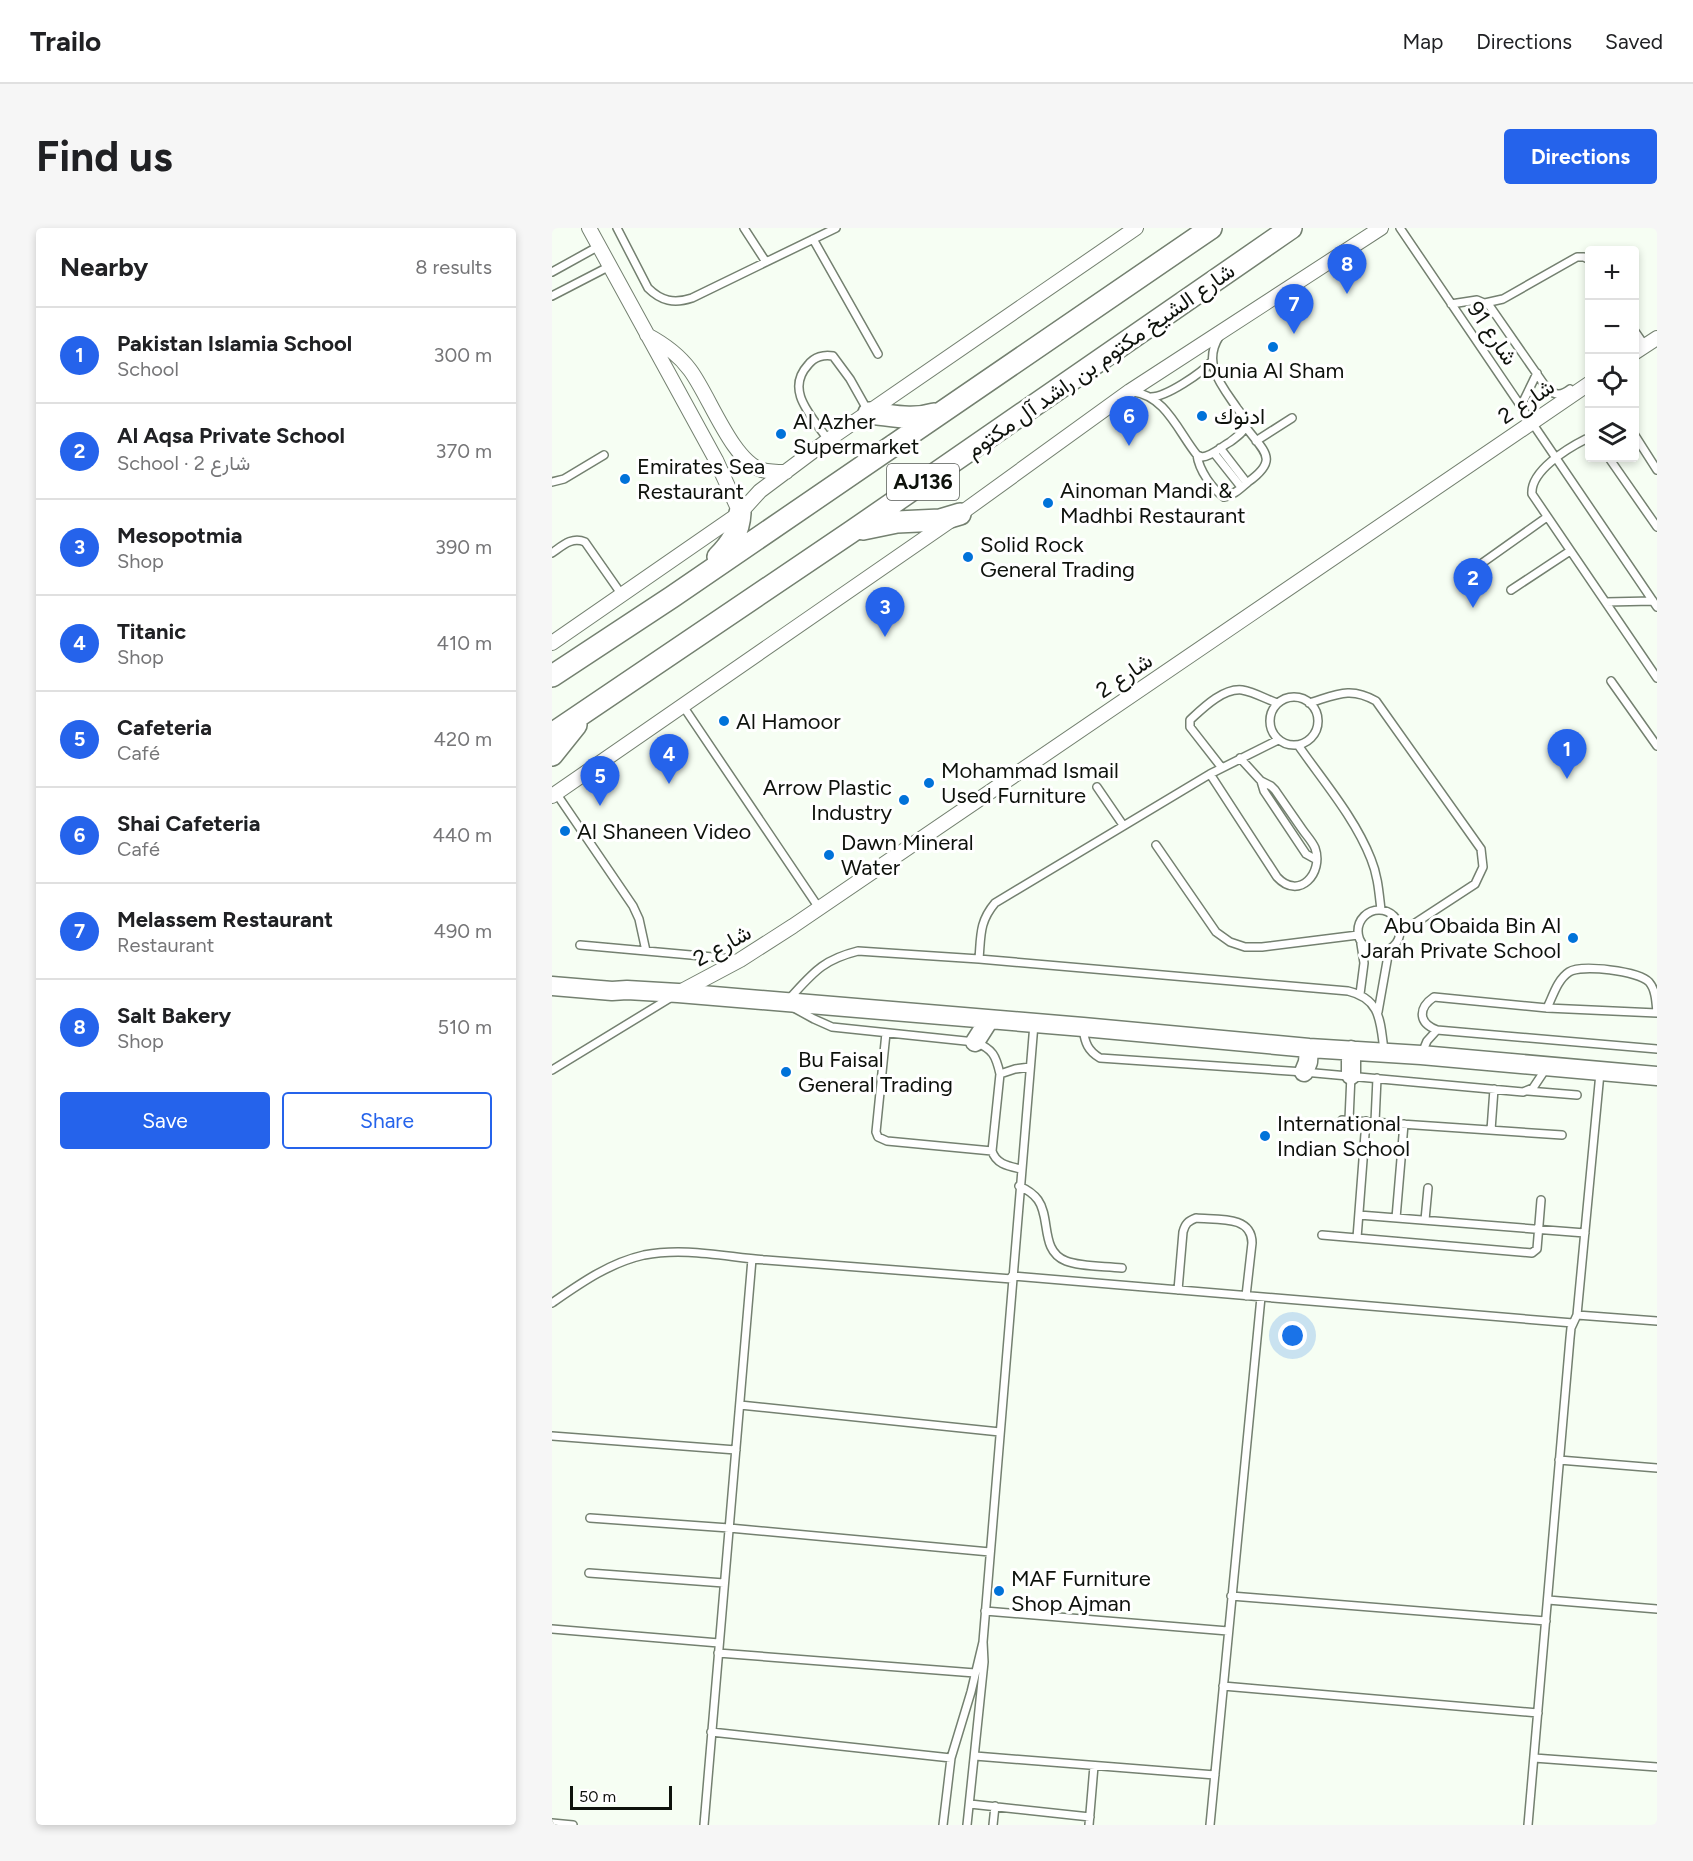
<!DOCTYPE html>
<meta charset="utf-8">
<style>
:root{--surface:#fff;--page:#f6f6f6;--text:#202124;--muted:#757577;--line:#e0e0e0;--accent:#2563eb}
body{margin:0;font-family:Figtree,Vazirmatn,sans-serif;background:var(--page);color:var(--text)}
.controls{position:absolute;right:18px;top:18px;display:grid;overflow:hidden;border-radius:6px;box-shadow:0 3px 9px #0003}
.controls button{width:54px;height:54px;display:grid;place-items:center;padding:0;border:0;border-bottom:2px solid var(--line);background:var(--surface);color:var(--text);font:30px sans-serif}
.scale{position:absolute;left:18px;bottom:15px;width:102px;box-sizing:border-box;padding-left:6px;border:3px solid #0e120c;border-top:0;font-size:16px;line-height:21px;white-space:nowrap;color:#0e120c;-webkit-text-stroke:4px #fff;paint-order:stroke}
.you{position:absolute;left:741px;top:1108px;width:21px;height:21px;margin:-15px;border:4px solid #fff;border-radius:50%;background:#1a73e8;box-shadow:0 0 0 9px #1a73e833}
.badge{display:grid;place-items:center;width:39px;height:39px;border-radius:50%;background:var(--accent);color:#fff;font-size:20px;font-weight:700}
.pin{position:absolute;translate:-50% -50px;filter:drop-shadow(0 2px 3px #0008)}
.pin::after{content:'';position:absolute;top:32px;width:21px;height:18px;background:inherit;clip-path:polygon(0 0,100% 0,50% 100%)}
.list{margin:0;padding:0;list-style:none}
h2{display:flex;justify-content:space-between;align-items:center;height:78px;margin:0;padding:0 24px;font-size:26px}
h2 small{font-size:20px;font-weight:400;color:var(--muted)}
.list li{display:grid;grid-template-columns:39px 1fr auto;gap:18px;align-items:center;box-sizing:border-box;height:96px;padding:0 24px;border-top:2px solid var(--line)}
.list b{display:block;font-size:22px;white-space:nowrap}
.list p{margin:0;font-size:20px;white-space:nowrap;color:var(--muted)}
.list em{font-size:20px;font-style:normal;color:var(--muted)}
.actions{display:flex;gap:12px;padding:18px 24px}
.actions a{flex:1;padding:14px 0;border:2px solid var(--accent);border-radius:6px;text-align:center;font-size:21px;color:var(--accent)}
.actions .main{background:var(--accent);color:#fff}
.icon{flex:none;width:33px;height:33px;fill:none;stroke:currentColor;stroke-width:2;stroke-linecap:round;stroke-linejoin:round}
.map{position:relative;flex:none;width:1105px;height:1597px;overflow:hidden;border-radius:6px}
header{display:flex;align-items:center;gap:36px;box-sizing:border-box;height:84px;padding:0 30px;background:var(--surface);border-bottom:2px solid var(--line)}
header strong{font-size:28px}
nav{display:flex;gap:33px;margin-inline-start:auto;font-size:21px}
.intro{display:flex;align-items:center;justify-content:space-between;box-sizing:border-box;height:144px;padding:0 36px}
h1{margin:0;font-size:42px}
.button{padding:15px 27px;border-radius:6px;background:var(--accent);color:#fff;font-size:21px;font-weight:700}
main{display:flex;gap:36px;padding:0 36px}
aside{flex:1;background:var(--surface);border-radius:6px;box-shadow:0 3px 9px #0003}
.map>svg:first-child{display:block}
</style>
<header>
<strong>Trailo</strong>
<nav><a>Map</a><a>Directions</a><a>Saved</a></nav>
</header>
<div class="intro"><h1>Find us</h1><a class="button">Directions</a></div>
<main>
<aside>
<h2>Nearby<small>8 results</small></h2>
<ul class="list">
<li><span class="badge">1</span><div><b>Pakistan Islamia School</b><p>School</p></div><em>300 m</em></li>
<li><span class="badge">2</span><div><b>Al Aqsa Private School</b><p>School · شارع 2</p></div><em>370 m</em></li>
<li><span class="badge">3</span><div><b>Mesopotmia</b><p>Shop</p></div><em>390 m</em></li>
<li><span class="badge">4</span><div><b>Titanic</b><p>Shop</p></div><em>410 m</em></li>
<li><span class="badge">5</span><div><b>Cafeteria</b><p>Café</p></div><em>420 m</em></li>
<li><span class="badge">6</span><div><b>Shai Cafeteria</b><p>Café</p></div><em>440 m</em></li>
<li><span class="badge">7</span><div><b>Melassem Restaurant</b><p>Restaurant</p></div><em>490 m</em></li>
<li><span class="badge">8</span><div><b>Salt Bakery</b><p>Shop</p></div><em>510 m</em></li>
</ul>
<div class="actions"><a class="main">Save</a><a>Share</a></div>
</aside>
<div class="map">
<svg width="1105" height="1597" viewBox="0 0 1105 1597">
<rect width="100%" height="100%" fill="#f6fef3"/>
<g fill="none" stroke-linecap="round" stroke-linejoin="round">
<g stroke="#748070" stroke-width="10">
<path id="lane" d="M65,0l31,60c13,13 26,16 44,10l144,-70
M192,0l22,34
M848,0l257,379
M261,11l65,115
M0,44l47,-26
M0,68l58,-30
M933,75l18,-4 74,-42h7l6,3
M899,76l26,-4 12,5 59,85c8,6 14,5 22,-1
M1082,102l11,16
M581,164c32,3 46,41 64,63l5,2c10,-1 19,-10 28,-15 6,-5 14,-9 15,-17 0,-7 -4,-12 -8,-17 -15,-22 -35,-44 -18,-71
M599,169c15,0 51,-24 61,-36
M969,178l16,-33
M1082,206l23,36
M1038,211h-4c-18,9 -56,32 -54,55l125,184
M276,212c-15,-23 -44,-49 -20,-75 6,-8 16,-11 25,-9l17,23 18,32
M704,213l36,-23
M668,220l27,35
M662,225l27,34
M645,227c2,15 15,34 27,42 9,-1 17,-9 24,-15 32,-23 16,-30 -3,-56
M1057,230l48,69
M0,254l12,-3 40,-24
M0,325c10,-7 20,-17 33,-11l37,53
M919,343l76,-54
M959,362l59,-39
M1054,374l47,-1
M1059,453l46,65
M718 493a24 24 0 1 1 48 0a24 24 0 1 1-48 0Z
M757,475c27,-8 41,-17 67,-2l105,148 2,18 -8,17 -75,49
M131,478l136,202
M746,517c25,36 57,73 73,114 7,17 8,34 10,51
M688,530l21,23 3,10 42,63 9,5
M670,540l-32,-41v-7c13,-12 33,-32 52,-30 12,2 24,9 35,13
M658,546l67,103c22,24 47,-4 38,-29 -3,-7 -9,-13 -13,-19 -9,-13 -18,-26 -27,-39l-4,-4 -10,-5
M545,559l26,38
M4,565l77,113 6,13 7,32
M604,617l60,87 14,10 15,5h17l96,-12
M806 703a21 21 0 1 1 42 0a21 21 0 1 1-42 0Z
M28,717l155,14
M427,731c2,-23 0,-37 16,-56l215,-129 68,-34
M808,766l4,-31 -3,-19
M237,771c24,-26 33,-39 69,-48l121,8 369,32c33,8 32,30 36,59
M242,780l20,11 18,8 143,15c18,7 21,14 25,32l-8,77c4,13 16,15 29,18
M995,780c6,-12 10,-28 22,-36 12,-8 70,-1 80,10 7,8 7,21 8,31
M826,784l11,-62
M1105,785l-110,-5 -113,-11c-16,11 -16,26 3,33l220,19
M531,801c2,14 5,22 17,29l204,14 219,20 10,-4 14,-21
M334,805l-10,99 2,5 9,4 105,10
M870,825l5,-12 10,-11
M0,842l118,-72
M448,846l15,-5 15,-2
M976,863l49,4
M790,892l220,15
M797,892l2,-45
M823,894l2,-44
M939,902l3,-41
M467,958c7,3 14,7 19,14 13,18 2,51 28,61 16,6 38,5 56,7
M807,987l226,18
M844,990l8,-94
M873,992l3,-32
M770,1007l210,18 5,-4 4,-49
M805,1010l9,-117
M460,1048l561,47
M626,1062l5,-58c2,-8 5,-11 13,-14 21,2 56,-3 56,25l-6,53
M0,1075c29,-20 57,-40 92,-48 41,-8 82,2 122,5 82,6 164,13 246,19
M1025,1087l80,6
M188,1177l260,27
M0,1208l184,14
M1007,1232l98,8
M38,1290l139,10 261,24
M37,1345l135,10
M679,1368l315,25
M996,1372l109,9
M433,1383l243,20
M0,1401l167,14
M166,1425l257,20
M671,1458l315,27
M159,1504l240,26
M423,1528l240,19
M982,1530l123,9
M418,1576l120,13
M0,1595l21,2
M152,1597l48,-566
M391,1597l8,-67 20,-66 12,-50
M415,1597l17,-163 -1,-20 51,-618
M441,1597l2,-19
M537,1597l5,-59
M658,1597l51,-528
M976,1597l42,-487 1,-10 6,-13 23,-242"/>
</g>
<g stroke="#748070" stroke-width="16">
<path id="street" d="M37,0l127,232 24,53
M95,107c17,9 32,20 43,35 19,25 42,91 72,100 8,2 16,2 24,2
M1082,125l23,-15
M0,415l188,-130 20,-22 68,-51 308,-212
M0,568l408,-282 170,-123 251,-163
M126,765l62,-33 53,-34 797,-543"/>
</g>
<g stroke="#748070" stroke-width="21">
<path id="secondary" d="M0,758l60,5 15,-1 51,3 405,34 226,21 112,7 236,21
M423,814l14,-22
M752,844l4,-10 1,-14
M799,847v-25"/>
</g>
<g stroke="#748070" stroke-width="24">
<path id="primary" d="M317,185c22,2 42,8 65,1
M311,301l34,-7 43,-2 20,-6
M166,329c13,-13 21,-25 22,-44
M0,448l120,-79 539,-369
M0,506l299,-202 440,-304
M0,527l24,-30"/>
</g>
<use href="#lane" stroke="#fff" stroke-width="7"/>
<use href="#street" stroke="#fff" stroke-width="14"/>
<use href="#secondary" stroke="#fff" stroke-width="18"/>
<use href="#primary" stroke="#fff" stroke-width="21"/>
</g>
<g fill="#0072d9" stroke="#fff" stroke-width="2">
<circle cx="721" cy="119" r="6"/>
<circle cx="650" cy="188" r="6"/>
<circle cx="229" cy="206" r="6"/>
<circle cx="73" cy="251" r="6"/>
<circle cx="496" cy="275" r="6"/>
<circle cx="416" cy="329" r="6"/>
<circle cx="172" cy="493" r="6"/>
<circle cx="377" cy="555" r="6"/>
<circle cx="352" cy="572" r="6"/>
<circle cx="13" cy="603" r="6"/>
<circle cx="277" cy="627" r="6"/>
<circle cx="1021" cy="710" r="6"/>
<circle cx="234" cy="844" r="6"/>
<circle cx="713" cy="908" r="6"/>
<circle cx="447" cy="1363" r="6"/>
</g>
<g text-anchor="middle" stroke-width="6" stroke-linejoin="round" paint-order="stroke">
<rect fill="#fff" stroke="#565955" stroke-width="1.5" x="335" y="236" width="72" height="36" rx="4.5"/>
<g font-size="21" font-weight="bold" fill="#0e120c">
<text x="371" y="261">AJ136</text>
</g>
<g font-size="22" fill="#0e120c" stroke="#fff">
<text transform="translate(941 105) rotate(56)" y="8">شارع 91</text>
<text transform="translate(548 132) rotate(-35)" y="8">شارع الشيخ مكتوم بن راشد آل مكتوم</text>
<text transform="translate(974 173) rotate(-34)" y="8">شارع 2</text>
<text transform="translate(572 447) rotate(-34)" y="8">شارع 2</text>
<text transform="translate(170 717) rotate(-29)" y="8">شارع 2</text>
</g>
<g font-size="22" fill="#0e120c" stroke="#fff" text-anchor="start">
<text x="721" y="150" text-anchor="middle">Dunia Al Sham</text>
<text x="662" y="196">ادنوك</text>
<text x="241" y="201">Al Azher<tspan x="241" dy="25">Supermarket</tspan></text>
<text x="85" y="246">Emirates Sea<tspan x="85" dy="25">Restaurant</tspan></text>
<text x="508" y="270">Ainoman Mandi &amp;<tspan x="508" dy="25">Madhbi Restaurant</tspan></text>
<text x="428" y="324">Solid Rock<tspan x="428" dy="25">General Trading</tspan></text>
<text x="184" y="501">Al Hamoor</text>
<text x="389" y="550">Mohammad Ismail<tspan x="389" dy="25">Used Furniture</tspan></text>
<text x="340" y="567" text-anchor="end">Arrow Plastic<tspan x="340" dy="25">Industry</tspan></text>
<text x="25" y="611">Al Shaneen Video</text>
<text x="289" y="622">Dawn Mineral<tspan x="289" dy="25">Water</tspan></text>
<text x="1009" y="705" text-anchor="end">Abu Obaida Bin Al<tspan x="1009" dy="25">Jarah Private School</tspan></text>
<text x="246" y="839">Bu Faisal<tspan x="246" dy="25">General Trading</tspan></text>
<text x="725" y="903">International<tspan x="725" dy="25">Indian School</tspan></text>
<text x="459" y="1358">MAF Furniture<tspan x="459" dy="25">Shop Ajman</tspan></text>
</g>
</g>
</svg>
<div class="controls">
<button>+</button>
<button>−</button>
<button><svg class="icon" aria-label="locate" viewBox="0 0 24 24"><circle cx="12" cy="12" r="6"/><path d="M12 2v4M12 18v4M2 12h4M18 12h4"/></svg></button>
<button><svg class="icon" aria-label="layers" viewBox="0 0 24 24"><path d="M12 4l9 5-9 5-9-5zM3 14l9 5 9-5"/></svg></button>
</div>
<div class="scale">50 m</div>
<div class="you"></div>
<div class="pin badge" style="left:1015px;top:551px">1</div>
<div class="pin badge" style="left:921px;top:380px">2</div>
<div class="pin badge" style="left:333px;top:409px">3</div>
<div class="pin badge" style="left:117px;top:556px">4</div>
<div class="pin badge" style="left:48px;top:578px">5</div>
<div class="pin badge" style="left:577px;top:218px">6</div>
<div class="pin badge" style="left:742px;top:106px">7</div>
<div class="pin badge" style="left:795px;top:66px">8</div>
</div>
</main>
